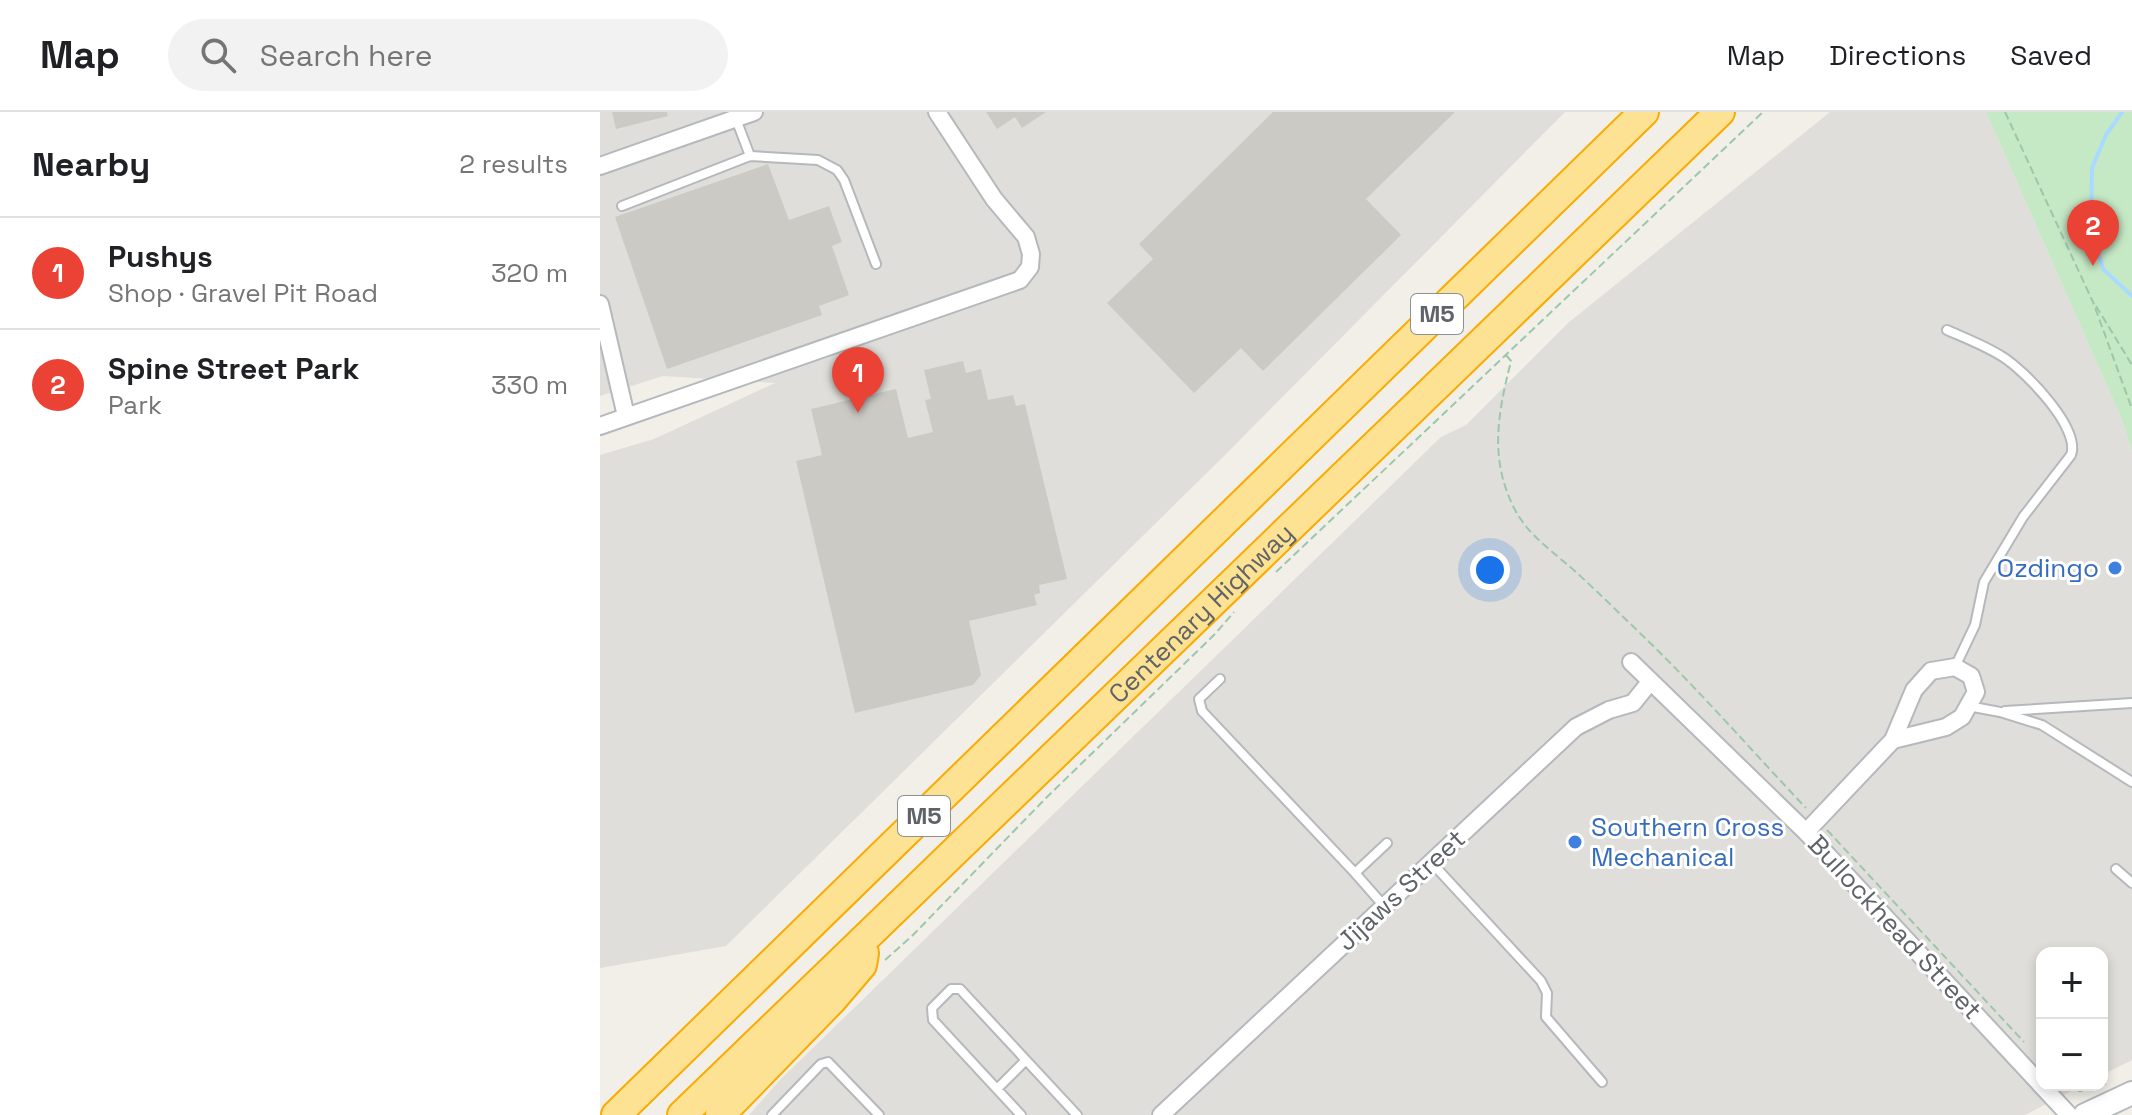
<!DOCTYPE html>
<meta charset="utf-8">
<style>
:root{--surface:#fff;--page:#f2f2f2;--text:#202124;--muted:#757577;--line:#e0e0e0;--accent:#ea4335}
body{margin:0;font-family:"Space Grotesk",sans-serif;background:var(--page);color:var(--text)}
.controls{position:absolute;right:24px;bottom:24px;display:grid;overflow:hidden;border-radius:16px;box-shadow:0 4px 12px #0003}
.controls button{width:72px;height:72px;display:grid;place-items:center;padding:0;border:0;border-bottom:2px solid var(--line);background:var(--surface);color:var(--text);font:40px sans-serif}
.you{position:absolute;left:890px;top:458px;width:28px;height:28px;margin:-20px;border:6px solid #fff;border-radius:50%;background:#1a73e8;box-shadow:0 0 0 12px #1a73e833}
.badge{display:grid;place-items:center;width:52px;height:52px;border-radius:50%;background:var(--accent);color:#fff;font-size:26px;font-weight:700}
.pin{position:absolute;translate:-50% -66px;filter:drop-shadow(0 2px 4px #0008)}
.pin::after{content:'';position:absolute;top:42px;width:28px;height:24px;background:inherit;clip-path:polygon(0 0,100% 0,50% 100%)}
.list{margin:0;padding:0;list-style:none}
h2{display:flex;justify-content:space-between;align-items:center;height:104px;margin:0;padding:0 32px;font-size:34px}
h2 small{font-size:26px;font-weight:400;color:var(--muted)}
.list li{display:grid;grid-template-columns:52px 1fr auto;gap:24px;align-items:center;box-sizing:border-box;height:112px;padding:0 32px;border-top:2px solid var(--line)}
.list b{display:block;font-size:30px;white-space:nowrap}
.list p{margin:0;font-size:26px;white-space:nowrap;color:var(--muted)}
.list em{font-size:26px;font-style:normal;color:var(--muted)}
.icon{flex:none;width:44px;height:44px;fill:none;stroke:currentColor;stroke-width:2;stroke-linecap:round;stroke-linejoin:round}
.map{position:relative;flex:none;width:1532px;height:1003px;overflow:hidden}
header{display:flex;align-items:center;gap:48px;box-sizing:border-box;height:112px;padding:0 40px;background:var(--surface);border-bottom:2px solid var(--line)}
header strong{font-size:38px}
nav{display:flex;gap:44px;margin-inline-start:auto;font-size:28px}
.search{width:560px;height:72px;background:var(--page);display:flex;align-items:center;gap:20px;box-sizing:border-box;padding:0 28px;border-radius:44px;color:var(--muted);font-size:30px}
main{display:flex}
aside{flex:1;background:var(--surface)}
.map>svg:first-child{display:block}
</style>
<header>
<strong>Map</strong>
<div class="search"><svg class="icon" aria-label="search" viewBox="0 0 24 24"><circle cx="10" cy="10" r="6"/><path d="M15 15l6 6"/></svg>Search here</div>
<nav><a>Map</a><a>Directions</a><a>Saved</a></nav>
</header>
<main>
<aside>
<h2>Nearby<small>2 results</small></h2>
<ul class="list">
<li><span class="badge">1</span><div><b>Pushys</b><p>Shop · Gravel Pit Road</p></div><em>320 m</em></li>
<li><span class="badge">2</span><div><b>Spine Street Park</b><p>Park</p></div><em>330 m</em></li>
</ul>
</aside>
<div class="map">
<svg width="1532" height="1003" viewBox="0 0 1532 1003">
<rect width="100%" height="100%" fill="#f1efe8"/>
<path fill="#e0deda" d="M0,0h965l-343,346 -496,488 -126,22v-513l54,-16 121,-56 -112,-7 -63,20z
M1230,0h156l136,308 10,31v609l-30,15v-122h-60v132h41l-58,30h-1276l31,-35 661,-643 25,-12 102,-102z"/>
<path fill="#c5e8c5" d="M1386,0h146v339l-10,-31z"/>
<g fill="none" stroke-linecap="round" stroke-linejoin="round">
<path stroke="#aadaff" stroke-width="4" d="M1522,0l-16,23 -14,33 -1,56 12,45 29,27"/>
</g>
<path fill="#cccac5" d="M12,0h55l1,4 -52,13z
M386,0h60l-24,16 -7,-11 -18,12z
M673,0h182l-89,87 35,36 -138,136 -22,-23 -47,45 -87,-90 46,-44 -14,-15z
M168,52l21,56 40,-14 13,36 -10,4 17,49 -30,11 3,9 -155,54 -52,-152z
M363,249l3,12 15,-4 7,31 25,-5 3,11 9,-2 42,175 -28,6 1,8 -6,2 3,10 -68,16 12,54 -8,10 -118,28 -59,-252 26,-6 -11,-46 85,-20 12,49 25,-6 -8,-32 6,-1 -7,-29z"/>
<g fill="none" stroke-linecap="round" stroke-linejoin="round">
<g stroke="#b5b8bc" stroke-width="12">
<path id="lane" d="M136,7l14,37
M22,94l128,-50 68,4 19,10 7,10 32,84
M1347,218c18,8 39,16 56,27 22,14 78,71 68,98l-48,62 -39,65 -9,43 -20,42
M620,567l-21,20 3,12 153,162
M1368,594l32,6 42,13 90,57
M1405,599l127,-8
M831,750l110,119 6,12 -1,24 56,65
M1516,757l16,14
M784,794l-29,-33 32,-30
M397,977l29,-29
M172,1003l49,-51 7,-2 51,53
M421,1003l-88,-95 -1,-12 19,-19h9l117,126"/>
</g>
<g stroke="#b5b8bc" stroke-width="20">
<path id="street" d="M0,54l154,-54
M0,192l26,112
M0,314l420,-146 10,-13 1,-13 -5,-17 -32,-38 -57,-87
M1031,550l175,170 263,283
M1206,720l87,-92 21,-50 17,-19 24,-4 16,9 5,16 -14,25 -16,10 -53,13
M561,1003l415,-388 33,-17 24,-7 17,-21"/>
</g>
<g stroke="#b6babf" stroke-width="26">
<path id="secondary" d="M1485,1003l47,-22"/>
</g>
<g stroke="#f9ab00" stroke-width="32">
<g id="highway">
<path d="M16,1003l1028,-1003"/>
<path id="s1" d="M82,1003l1038,-1003"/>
<path d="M120,1003l112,-115 30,-35 2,-12"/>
</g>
</g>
<path stroke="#9cc7a9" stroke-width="2" stroke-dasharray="8 4" stroke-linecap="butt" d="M1405,0l88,190 39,107
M1496,194l36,59
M906,243l5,6c-13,52 -22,97 3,147 15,29 40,44 63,65 23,21 44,42 66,63 57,55 109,115 163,172
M676,460l487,-460
M1227,718l197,212
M285,848l27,-24 134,-138 169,-164 19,-22
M1464,973l16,6 28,-8"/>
<use href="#lane" stroke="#fff" stroke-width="8"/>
<use href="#street" stroke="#fff" stroke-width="16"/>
<use href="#secondary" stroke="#fff" stroke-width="22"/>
<use href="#highway" stroke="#fde293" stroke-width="28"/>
</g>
<g fill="#3f7fe0" stroke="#fff" stroke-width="3">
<circle cx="1515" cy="456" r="8"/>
<circle cx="975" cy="730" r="8"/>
</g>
<g text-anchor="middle" stroke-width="6" stroke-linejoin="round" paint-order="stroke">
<g fill="#fff" stroke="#8f9295" stroke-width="2">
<rect x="811" y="182" width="52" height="40" rx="6"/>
<rect x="298" y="684" width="52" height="40" rx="6"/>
</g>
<g font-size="24" font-weight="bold" fill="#5f6368">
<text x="837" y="210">M5</text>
<text x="324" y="712">M5</text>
</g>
<g font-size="26" fill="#366cbe" stroke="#fff" text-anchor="end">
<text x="1499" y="465">Ozdingo</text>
<text x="991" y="724" text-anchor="start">Southern Cross<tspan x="991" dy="30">Mechanical</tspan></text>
</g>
<g font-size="26" fill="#5f6368" stroke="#fff">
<text dy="9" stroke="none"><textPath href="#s1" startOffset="722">Centenary Highway</textPath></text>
<text transform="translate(801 778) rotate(-43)" y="9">Jijaws Street</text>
<text transform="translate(1295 815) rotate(47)" y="9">Bullockhead Street</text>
</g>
</g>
</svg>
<div class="controls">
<button>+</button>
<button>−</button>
</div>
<div class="you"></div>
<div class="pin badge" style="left:258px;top:301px">1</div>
<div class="pin badge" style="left:1493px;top:154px">2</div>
</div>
</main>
